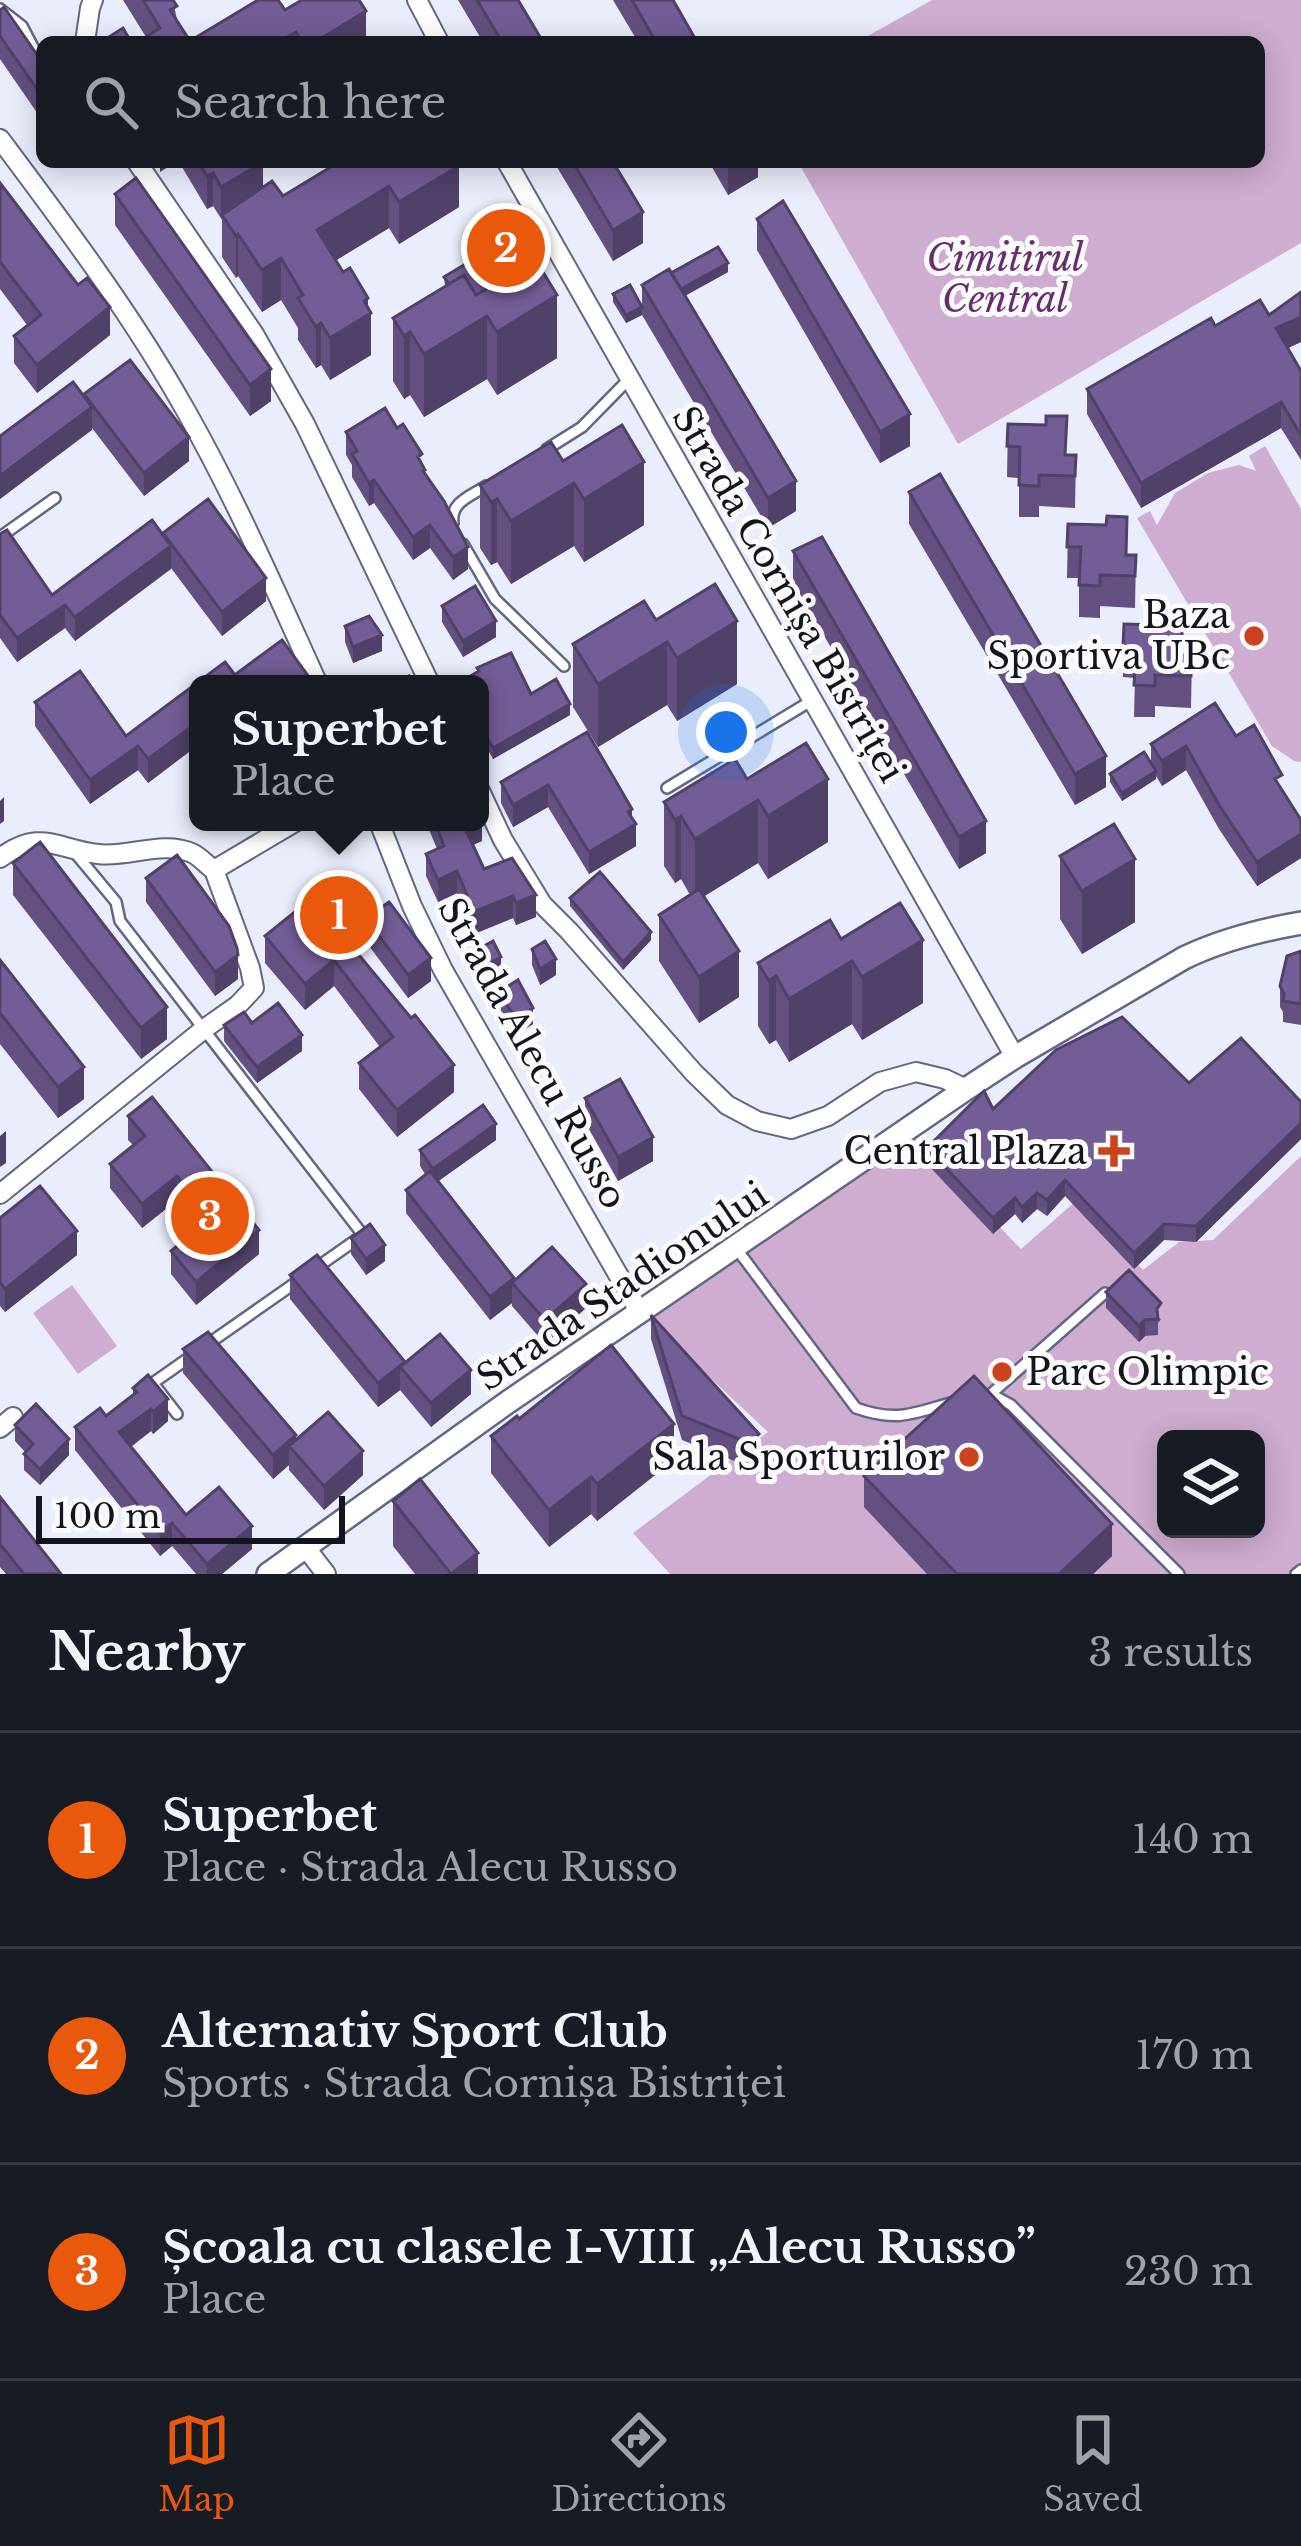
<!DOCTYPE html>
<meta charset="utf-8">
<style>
:root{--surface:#171b24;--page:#20242c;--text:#f1f3f6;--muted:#9ea1a6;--line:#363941;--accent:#ea580c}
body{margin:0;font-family:"Libre Baskerville",serif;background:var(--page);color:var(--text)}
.controls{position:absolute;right:36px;bottom:36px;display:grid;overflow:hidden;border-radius:18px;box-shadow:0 6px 30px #0003}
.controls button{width:108px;height:108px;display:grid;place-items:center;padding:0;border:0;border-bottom:3px solid var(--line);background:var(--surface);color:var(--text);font:60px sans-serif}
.scale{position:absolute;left:36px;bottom:30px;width:309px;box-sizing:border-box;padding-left:12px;border:6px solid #131420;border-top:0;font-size:33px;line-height:42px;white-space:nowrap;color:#131420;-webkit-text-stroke:9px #fbfbfb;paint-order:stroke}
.you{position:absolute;left:726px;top:732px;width:42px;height:42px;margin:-30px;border:9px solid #fff;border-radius:50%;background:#1a73e8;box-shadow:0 0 0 18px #1a73e833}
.badge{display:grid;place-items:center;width:78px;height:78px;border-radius:50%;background:var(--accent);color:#fff;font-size:39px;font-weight:700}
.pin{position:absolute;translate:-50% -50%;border:6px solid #fff;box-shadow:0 3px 12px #0006}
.popup{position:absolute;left:189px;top:675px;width:300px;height:156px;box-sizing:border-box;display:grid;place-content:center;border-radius:18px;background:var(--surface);filter:drop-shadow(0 3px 9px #0005);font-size:39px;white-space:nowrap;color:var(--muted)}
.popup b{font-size:45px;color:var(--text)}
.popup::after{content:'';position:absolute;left:50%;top:100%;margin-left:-24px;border:24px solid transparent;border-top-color:var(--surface)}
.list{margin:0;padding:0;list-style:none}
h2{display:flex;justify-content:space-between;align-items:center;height:156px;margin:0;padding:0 48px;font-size:51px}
h2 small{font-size:39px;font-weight:400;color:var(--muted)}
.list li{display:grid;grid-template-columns:78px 1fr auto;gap:36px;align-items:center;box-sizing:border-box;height:216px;padding:0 48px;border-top:3px solid var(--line)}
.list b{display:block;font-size:45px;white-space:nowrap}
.list p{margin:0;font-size:39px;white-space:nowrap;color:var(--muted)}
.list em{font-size:39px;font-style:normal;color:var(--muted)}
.icon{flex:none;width:66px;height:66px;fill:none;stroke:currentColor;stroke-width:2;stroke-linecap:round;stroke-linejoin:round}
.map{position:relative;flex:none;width:1301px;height:1574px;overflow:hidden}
.search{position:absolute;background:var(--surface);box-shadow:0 6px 30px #0003;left:36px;right:36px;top:36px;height:132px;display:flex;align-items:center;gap:30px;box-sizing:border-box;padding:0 42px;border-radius:18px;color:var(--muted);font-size:45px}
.sheet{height:804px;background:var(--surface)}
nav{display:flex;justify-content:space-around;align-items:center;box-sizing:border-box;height:168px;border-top:3px solid var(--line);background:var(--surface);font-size:33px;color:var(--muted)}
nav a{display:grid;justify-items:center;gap:6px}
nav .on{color:var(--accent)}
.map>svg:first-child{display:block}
</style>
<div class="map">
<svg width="1301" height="1574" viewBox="0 0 1301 1574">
<rect width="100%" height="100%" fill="#eaedfb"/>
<path fill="#cfadd0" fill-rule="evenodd" d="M932,0h369v243l-343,201 -160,-282h461v-120h-402z
M1265,446l36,63v253l-7,-1 -22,-15 -135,-228 13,-7 7,14 18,-32 33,-20 31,-8 17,6 -7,-15z
M907,1131l114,118 56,-49 66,70 36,-28 34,-2 88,-84v418h-631l-37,-41 135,-101 -129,-121zM1166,1439h90v90h-90z
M72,1285l45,61 -39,28 -45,-61z"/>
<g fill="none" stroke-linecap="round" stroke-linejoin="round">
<g stroke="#626784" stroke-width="14">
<path id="service" d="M0,9l22,17 20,38
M547,449l35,-22 47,-48
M453,523c-3,-21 18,-27 33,-37
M0,537l55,-39
M463,544l32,55 69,67
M667,788l144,-87
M76,854l40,48 4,19 243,314 -47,33
M736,1248l120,160c42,15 57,5 98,-6
M208,1344l90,-63
M991,1394l114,-101
M982,1396l9,-2 20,11 168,169
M177,1414l-24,-31 37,-26
M1296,1574l5,-4"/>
</g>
<g stroke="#626784" stroke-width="22">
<path id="minor" d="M417,0l22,42
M85,42l5,-34 3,-8
M0,139c65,87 133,177 186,272 50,88 90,181 132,273
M137,162l117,172 51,90 125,260
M507,162l508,895
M480,791l23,49 39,64 27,27 125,142 33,32 30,16 34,8 37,-13 52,-34 36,-10 29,7 21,10
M379,822l33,84 31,64 196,341
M0,858c40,-30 56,-9 98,-4 30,4 64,-14 94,-1 7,3 15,12 22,17l81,-48
M0,1194l204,-165 34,-24 16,-17 -4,-20 -36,-98
M0,1428l13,-11
M306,1548l20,26"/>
</g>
<g stroke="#626784" stroke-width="26">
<path id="tertiary" d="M268,1574l240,-172 458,-313 49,-32 169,-99c37,-18 77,-28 117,-35"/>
</g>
<use href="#service" stroke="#fff" stroke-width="9"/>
<use href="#minor" stroke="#fff" stroke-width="18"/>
<use href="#tertiary" stroke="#fff" stroke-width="21"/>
</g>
<path fill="#635081" d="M123,0h50l4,20 13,21 95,-31 81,32h-228l8,-5z
M458,0h60l25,42h-60z
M613,0h60l24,42h-59z
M0,10l42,52v58l-42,-61z
M179,162h83l1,25 20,9 95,-31 81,42 -60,37 -10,-16 -53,32 32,48 3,47 -41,25 -9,-15 -5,3 -18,-28v-12l-17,-28 -19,12 -24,-36 -2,2 -14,-21v-37l-9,-14 -6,3z
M554,162h59l30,81 -30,18z
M709,162h49v15l-30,18z
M0,183l110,152 -73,58 -23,-30v-27l13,-11 -27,-36z
M115,194l156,207 -21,15 -135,-191z
M757,219l153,227 -30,17 -123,-213z
M480,235l77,123 -60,37 -10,-16 -63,38 -14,-22 -6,4 -11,-18v-63l52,-32 -1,-9 41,-25 -5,-9z
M728,272l-43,24 111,215 -28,17 -126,-213 -16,8 -13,-21v-8l29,13v-22l29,-12z
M1301,292v50l-13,6 13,23v89l-20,-32 -140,80 -54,-94v-25l128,-63 54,-11z
M84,396l105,65 -45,35 -52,-68 -92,71v-63z
M1008,424l58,31h10l-1,53 -36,-2v11h-20v-39l-12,-1z
M397,428l25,36 46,105 -15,11 -23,-32 -17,12 -39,-57 -5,3 -17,-29v-12l-6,-10v-23z
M563,461l81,64 -60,37 -10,-16 -63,38 -14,-22 -6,3 -11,-17v-63z
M909,492l197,295 -31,18 -166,-281z
M1068,524l59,31h9l-1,53 -35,-2v12l-21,-1v-39h-12z
M0,534l52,61 111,-60 103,66 -44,35 -51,-68 -96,73 -10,-13 -48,34 -17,-24z
M793,551l193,302 -27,16 -166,-287z
M442,606l54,31 -33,20 -21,-35z
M656,620l81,64 -60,37 -10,-16 -69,42 -25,-40v-63z
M1124,624l58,31h10l-1,53 -36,-2v11h-21l1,-39 -12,-1z
M345,626l37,25 -29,12 -8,-21z
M282,640l32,44h-116v61l-50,38 -10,-13 -48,34 -55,-78v-24l45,-31 46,65 99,-74 11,14v-2z
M477,668l54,26 39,21 -77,44 -13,-23v-52h-18v-3l15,-9z
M587,732l45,87 4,27 -47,28 -41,-67 -35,20 -12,-24v-21z
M1236,736l46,55 19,29v38l-44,28 -38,-57 -33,-59 -24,16 -6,-10v3l-34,22 -12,-19v-8l41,-12v-18z
M747,779l81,63 -60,37 -10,-16 -54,33 35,101 -40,26 -40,-62v-46l31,-20 -9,-16 -6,4 -11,-17v-64z
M426,822h54l2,19 -9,4 11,24 52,48 -20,8 -3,-7 -39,16 -17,-41 -19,9 -12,-26v-22l11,-5z
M1060,856l75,66 -53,32 -22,-35z
M13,863l154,176 -26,20 -128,-164z
M146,878l92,101 -23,17 -69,-94z
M570,898l81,42 -28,30 -53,-64z
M366,918l65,63 -23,17 -42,-56z
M358,926l-14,10 110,156 -57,45 -38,-48v-26l21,-16 -46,-61 -29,24 -40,-47v-27z
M841,939l82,64 -61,37 -10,-16 -63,38 -13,-22 -7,4 -11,-18v-63z
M532,949l24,26 -16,10 -8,-20z
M1301,951v74l-18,-3v-10l-3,-5v-21z
M471,953l30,12 -22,12 -8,-16z
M0,960l84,139 -26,19 -58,-74z
M499,992l34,32 -17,11 -17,-27z
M252,1023l50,28 -45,32 -33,-42v-16z
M1189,1083l112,19v37l-105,103 -32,-2 -30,29 -69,-73 -18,20 -10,-7 -15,14 -7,-9 -22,20 -66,-70v-16l66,-39z
M585,1098l68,63 -35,20 -33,-59z
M128,1116l131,138 -63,51 -25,-31v-23l28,-23 -22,-28 -35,28 -32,-40v-24l23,-19 -5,-5z
M496,1140l-58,41 76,100 72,27 -41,36 -33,-38v-3l-22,17 -84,-107v-23l19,-16 -5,-8v-16z
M0,1218l77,37 -72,57 -5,-6z
M351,1238l34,23 -19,14 -15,-21z
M290,1275l115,87 66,32 -40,33 -31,-37 -22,17 -88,-108z
M1106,1292l55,27 -3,4v12l-13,1 -6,6 -33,-34z
M651,1315l108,119v24l-10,9 -67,-27 -31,-101z
M183,1349l113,91 67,35 -39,35 -35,-40v-5l-16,14 -90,-106z
M133,1388l35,33 -15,13 -2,-3 -20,16 55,68 66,34 -30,25h-26l-24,-28 -12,10 -85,-106v-23l31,-11 27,-21z
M519,1419l155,41 -77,61 -6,-7 -42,33 -58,-74v-37z
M15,1425l54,30 -29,30 -16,-15v-16l1,-2 -10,-11z
M864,1476l248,80 -19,18h-166l-63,-67z
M0,1497l61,77h-55l-6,-7z
M393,1501l85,73h-63l-22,-28z"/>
<path fill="#504169" d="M366,11v31h-51z
M296,32v10h-17z
M160,162h16l-16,10z
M263,162v34l-41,19 -1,5v-33z
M730,162h28v15l-30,18v-32z
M459,166v41l-60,37v-42z
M213,173v33l-6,3v-33z
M389,186v42l-72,44v-42z
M643,212v31l-30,18v-31z
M238,234v42l-2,2v-42z
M281,258v42l-19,12v-42z
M728,263v9l-55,30v-8z
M557,295v63l-60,37v-63z
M368,298v17l3,-2v42l-41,25v-42l34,-37z
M110,307v28l-73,58v-28z
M642,307v8l-16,8v-8z
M487,316v63l-63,38v-63z
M1301,317v25l-25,11v-25z
M321,323v42l-5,3v-41z
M410,332v63l-6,4v-63z
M271,369v32l-21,15v-31z
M1281,402v26l-140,80v-25z
M92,407v23l-92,69v-23z
M910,414v32l-30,17v-31z
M189,437v24l-45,35v-23z
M644,462v63l-60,37v-63z
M374,480v23l-5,3v-23z
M796,481v30l-28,17v-30z
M574,483v63l-63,38v-63z
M497,499v63l-6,3v-63z
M430,525v23l-17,12v-23z
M171,546v23l-96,72v-24z
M468,547v22l-15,11v-23z
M266,578v23l-44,35v-24z
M65,605v23l-48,34v-24z
M496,621v16l-33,20v-16z
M737,621v63l-60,37v-63z
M382,635v16l-29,12v-16z
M667,642v63l-69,42v-63z
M570,704v11l-77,44v-11z
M198,722v23l-50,38v-24z
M138,746v24l-48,34v-24z
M1186,746v24l-24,16v-25z
M1106,756v31l-31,18v-31z
M1156,771v8l-34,22v-8z
M828,779v63l-60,37v-63z
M548,785v22l-35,20v-22z
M4,797v24l-4,3v-23z
M758,800v63l-63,39v-63z
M632,809v17l4,-2v22l-47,28v-22z
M681,816v63l-6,4v-63z
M482,819v22l-18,7v-22l16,-4z
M986,821v32l-27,16v-32z
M1301,834v24l-44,28v-24z
M1135,859v63l-53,32v-63z
M457,871v22l-19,9v-22z
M536,895v22l-20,8v-22z
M513,896v22l-39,16v-22z
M358,900v26l-28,20v-26z
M651,932v8l-28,30v-8z
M923,940v63l-61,37v-63z
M739,951v46l-40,26v-46z
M238,955v24l-23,17v-24z
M501,957v8l-22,12v-8z
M431,958v23l-23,17v-23z
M556,959v16l-16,10v-16z
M334,960v26l-29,24v-26z
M852,961v63l-63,38v-63z
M776,976v64l-7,4v-63z
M167,1007v32l-26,20v-31z
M533,1008v16l-17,11v-16z
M302,1035v16l-45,32v-16z
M454,1065v27l-57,45v-27z
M84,1067v32l-26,19v-31z
M1301,1123v16l-105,103v-16z
M496,1124v16l-63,45v-16z
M6,1131v32l-6,4v-31z
M653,1137v24l-35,20v-24z
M177,1176v24l-35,28v-24z
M1065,1180v16l-18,20v-16z
M1037,1193v16l-15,14v-16z
M1015,1198v16l-22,20v-16z
M1164,1224v16l-30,29v-16z
M259,1230v24l-63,51v-23z
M77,1231v24l-72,57v-23z
M385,1245v16l-19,14v-16z
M514,1278v7l-2,-2v20l-22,17v-23z
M586,1284v24l-41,36v-24z
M1145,1320v16l-6,6v-16z
M405,1362l-5,5v23l-22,17v-24z
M471,1370v24l-40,33v-24z
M168,1399v22l-15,13v-22z
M151,1409v22l-32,24v-23z
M674,1424v36l-77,61v-37z
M759,1434v24l-10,9v-24z
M296,1435v20l-7,-9v19l-16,14v-24z
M69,1439v16l-29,30v-16z
M363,1451v24l-39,35v-24z
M591,1477v37l-42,33v-37z
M172,1523v23l-12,10v-23z
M1112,1524v32l-19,18h-34z
M252,1526v23l-30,25h-15v-10z
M478,1553v21h-27z"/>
<path fill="#735d96" stroke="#504169" stroke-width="3" d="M143,0h30l4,6 -7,4 20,31 68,-41h20l7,10 17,-10h57l7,11 -51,31h-13l-6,-10 -17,10h-141l22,-14z
M477,0h41l25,42h-41z
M632,0h41l24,42h-41z
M4,7l38,55v34l-42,-60v-26z
M123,28l8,14h-30z
M198,162h65l-42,25 -8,-14 -6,3z
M339,162h37l2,3 5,-3h74l2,4 -60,36 -10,-16 -72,44 26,42 7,-4 18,30 -4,3 7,12 -41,25 -9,-15 -5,4 -18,-29 5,-3 -22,-37 -19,12 -24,-36 -2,2 -14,-21 50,-34 11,15z
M573,162h40l30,50 -30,18z
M136,178l135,191 -21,16 -135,-191z
M0,183l78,102 9,-7 23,29 -73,58 -23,-29 27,-21 -41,-53z
M783,201l127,213 -30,18 -123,-213z
M508,217l26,42 -58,36 -12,-20 -15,9 -5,-7 45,-27 -9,-15z
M718,247l10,16 -47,26 -10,-16z
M535,259l22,36 -60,37 -10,-16 -63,38 -14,-22 -6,4 -11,-18 71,-43 12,20z
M669,269l127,212 -28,17 -126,-213z
M630,285l12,22 -16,8 -13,-21z
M1301,292v25l-25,11 25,43v64l-20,-33 -140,81 -54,-94 124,-71 4,8 45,-26 9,15z
M130,360l59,77 -45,36 -60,-79z
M73,382l19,25 -92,69v-40z
M385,408l12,20 6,-4 19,30 -4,3 7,13 -2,1 21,30 24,46 -15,10 -23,-32 -17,12 -39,-57 -5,3 -17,-29 5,-3 -11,-19z
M1046,416h21l-2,39h11l-1,21 -36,-1v11l-20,-1 1,-38 -13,-1 1,-22 38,1z
M622,425l22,37 -60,37 -10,-16 -63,38 -14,-22 -6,3 -11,-17 71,-43 12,19z
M940,474l166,282 -31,18 -166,-282z
M208,499l58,79 -44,34 -59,-79z
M1107,516l20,1 -1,38h10l-1,21 -35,-1v11l-21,-1 2,-38h-14l1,-23 38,1z
M152,520l19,26 -96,71 -10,-12 -48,33 -17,-23v-81l7,-4 45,65z
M822,537l164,284 -27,16 -166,-286z
M715,584l22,37 -60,37 -10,-16 -69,42 -25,-40 71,-43 12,19z
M475,586l21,35 -33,20 -21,-35z
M369,616l13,19 -29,12 -8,-21z
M1162,616h21l-2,39h11l-1,21 -36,-1v11l-21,-1 2,-38 -13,-1 1,-22 38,1z
M282,640l32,44h-71l-7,-10z
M511,653l20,41 25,-15 14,25 -77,44 -13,-23v-2l5,-3 -5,-8v-28h-17l-1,-3 17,-10 -2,-3z
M225,662l17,22h-44v38l-50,37 -10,-13 -48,34 -55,-78 45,-31 46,65z
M409,676l4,8h-23z
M1215,703l21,33 18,-11 28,50 -7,4 26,41v14l-44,28 -38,-57 -33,-59 -24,15 -11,-17z
M587,732l45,77 -4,3 8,12 -47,28 -41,-67 -35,20 -12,-23z
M806,743l22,36 -60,37 -10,-16 -63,39 -14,-23 -6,4 -11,-18 71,-43 12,20z
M1144,752l12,19 -34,22 -12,-19z
M435,822h40l-11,4 20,43 28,-11 24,37 -20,8 -3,-7 -39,16 -17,-41 -19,9 -12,-26 18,-8z
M1114,824l21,35 -53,32 -22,-35z
M40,842l127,165 -26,21 -128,-165z
M177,855l52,71 8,22 1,7 -23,17 -69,-94z
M600,872l51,60 -28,30 -53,-64z
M342,879l16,21 -28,20 81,98 4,-3 39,50 -57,45 -38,-47 34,-26 -59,-77 -29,24 -40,-48 47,-38 1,2z
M699,889l40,62 -40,26 -40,-62z
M389,902l42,56 -23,17 -42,-57z
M900,903l23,37 -61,37 -10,-16 -63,38 -13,-23 -7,5 -11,-18 72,-43 11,19z
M493,941l8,16 -22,12 -8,-16z
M545,941l11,18 -16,10 -8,-20z
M1301,951v53l-18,-3 1,-7 -4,-8 7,-30z
M0,960l84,107 -26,20 -58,-74z
M518,980l15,28 -17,11 -17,-27z
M278,1003l24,32 -45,32 -33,-42 20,-13 8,11z
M1122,1017l67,66 52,-45 60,64v21l-105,103 -32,-2 -30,29 -69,-73 -18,20 -10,-7 -15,14 -7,-9 -22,20 -66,-70 57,-57 9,18 63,-59z
M620,1079l33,58 -35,20 -33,-59z
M152,1097l107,133 -63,52 -25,-31 40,-33 -34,-42 -35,28 -32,-40 35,-28 -17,-20z
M483,1105l13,19 -63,45 -13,-19z
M430,1171l84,107 -24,19 -84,-107z
M40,1186l37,45 -72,58 -5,-7v-64z
M370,1224l15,21 -19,14 -15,-21z
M552,1247l34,37 -41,36 -33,-37z
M317,1255l88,107 -27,21 -88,-108z
M1129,1270l32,33 -4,6 1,10 -13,1 -6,6 -33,-34z
M651,1315l108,119 -10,9 -67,-27z
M208,1332l88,103 -23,20 -90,-106z
M440,1334l31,36 -40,33 -31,-36z
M611,1345l63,79 -77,60 -6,-7 -42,33 -58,-74 26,-20 2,3z
M148,1375l20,24 -15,13 -2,-3 -32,23 67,83 33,-28 33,39 -45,38 -35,-41 -12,10 -85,-106 25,-19 6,8 31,-24 -4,-4z
M974,1376l138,148 -53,50h-102l-93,-98z
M36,1404l33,35 -29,30 -16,-15 9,-10 -18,-19z
M328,1412l35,39 -39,35 -35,-40z
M420,1479l58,74 -27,21 -58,-73z
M0,1497l61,77h-37l-24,-30z"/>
<g fill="#cb421c" stroke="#fbfbfb" stroke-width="4.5">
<circle cx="1254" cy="636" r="12"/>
<path d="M1108 1133h12v12h12v12h-12v12h-12v-12h-12v-12h12z"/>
<circle cx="1002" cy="1372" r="12"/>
<circle cx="969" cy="1457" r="12"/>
</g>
<g text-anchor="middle" stroke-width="10" stroke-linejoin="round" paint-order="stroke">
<g font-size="36" font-style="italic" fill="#682d6c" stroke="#fbfbfb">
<text x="1005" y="271">Cimitirul<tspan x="1005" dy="41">Central</tspan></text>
</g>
<g font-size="36" fill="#131420" stroke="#fbfbfb">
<text transform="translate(789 594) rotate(60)" y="13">Strada Cornișa Bistriței</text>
<text transform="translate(533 1053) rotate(61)" y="13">Strada Alecu Russo</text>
<text transform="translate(622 1286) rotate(-34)" y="13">Strada Stadionului</text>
</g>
<g font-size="36" fill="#131420" stroke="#fbfbfb" text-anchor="end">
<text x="1230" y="628">Baza<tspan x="1230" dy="41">Sportiva UBc</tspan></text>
<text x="1087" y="1164">Central Plaza</text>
<text x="1026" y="1385" text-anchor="start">Parc Olimpic</text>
<text x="945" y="1470">Sala Sporturilor</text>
</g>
</g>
</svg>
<div class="controls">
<button><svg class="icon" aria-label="layers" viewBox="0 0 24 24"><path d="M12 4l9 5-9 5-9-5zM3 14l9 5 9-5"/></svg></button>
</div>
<div class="scale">100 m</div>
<div class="you"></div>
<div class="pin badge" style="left:339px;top:915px">1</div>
<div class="popup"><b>Superbet</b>Place</div>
<div class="pin badge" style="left:506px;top:248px">2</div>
<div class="pin badge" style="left:210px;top:1216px">3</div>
<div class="search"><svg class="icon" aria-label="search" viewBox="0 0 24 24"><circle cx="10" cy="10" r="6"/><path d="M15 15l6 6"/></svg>Search here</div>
</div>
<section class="sheet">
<h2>Nearby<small>3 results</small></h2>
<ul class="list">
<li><span class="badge">1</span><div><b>Superbet</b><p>Place · Strada Alecu Russo</p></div><em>140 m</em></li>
<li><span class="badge">2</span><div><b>Alternativ Sport Club</b><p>Sports · Strada Cornișa Bistriței</p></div><em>170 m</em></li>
<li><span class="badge">3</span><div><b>Școala cu clasele I-VIII „Alecu Russo”</b><p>Place</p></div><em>230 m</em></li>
</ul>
</section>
<nav>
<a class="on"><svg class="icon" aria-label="map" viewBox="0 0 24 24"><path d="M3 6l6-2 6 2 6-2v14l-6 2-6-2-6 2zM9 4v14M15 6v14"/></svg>Map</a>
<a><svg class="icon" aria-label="directions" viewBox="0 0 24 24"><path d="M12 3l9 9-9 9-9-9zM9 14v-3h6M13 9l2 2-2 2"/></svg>Directions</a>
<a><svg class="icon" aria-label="saved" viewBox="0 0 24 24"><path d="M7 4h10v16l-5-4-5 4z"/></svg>Saved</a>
</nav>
